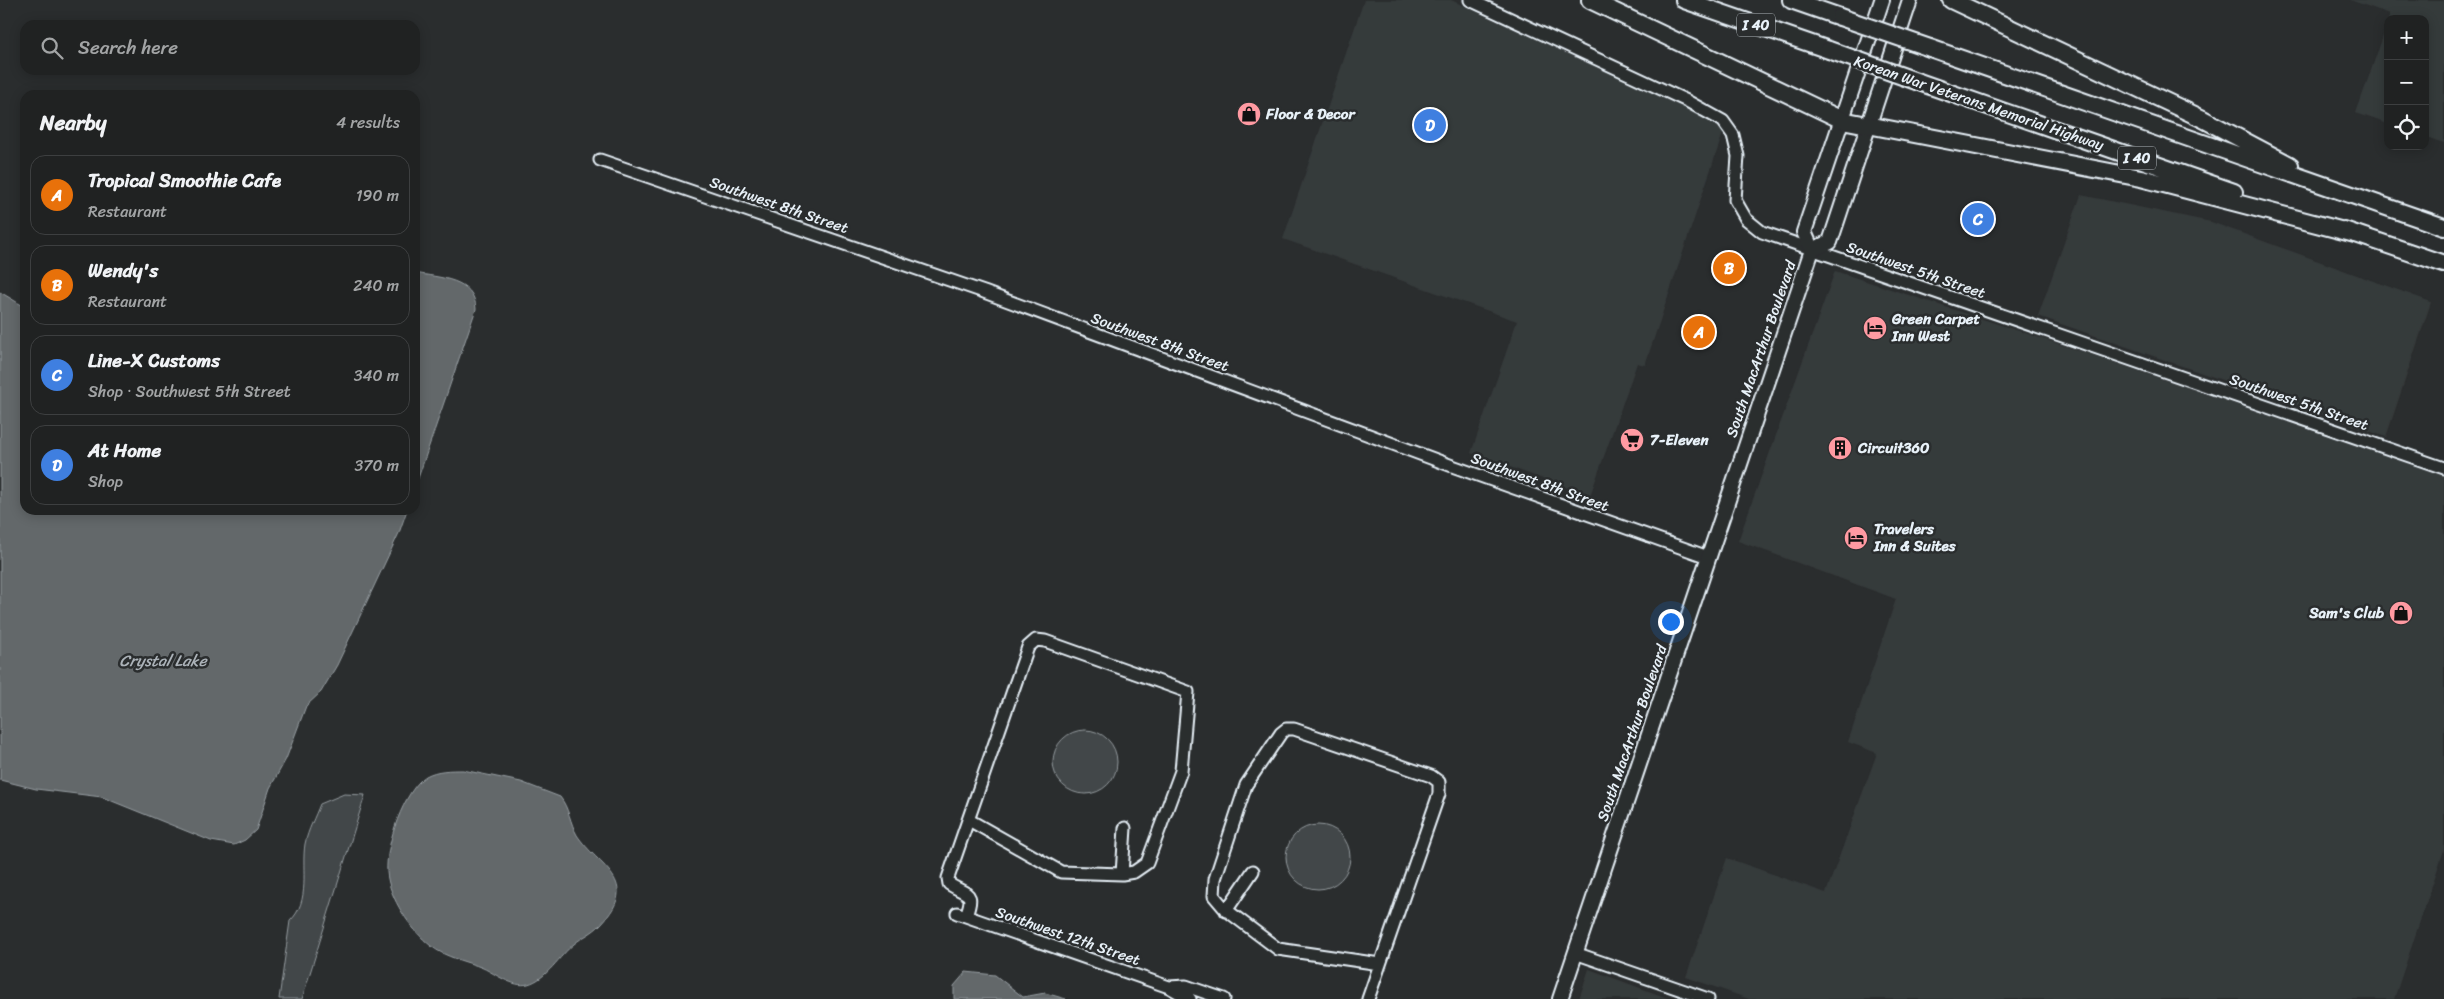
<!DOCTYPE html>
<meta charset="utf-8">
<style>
:root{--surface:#202222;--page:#2d2f2f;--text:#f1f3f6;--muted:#a2a4a5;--line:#3d3f40;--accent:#ea580c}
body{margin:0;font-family:Sriracha,sans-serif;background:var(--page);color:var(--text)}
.controls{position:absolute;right:15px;top:15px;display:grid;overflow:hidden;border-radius:10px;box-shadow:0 2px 12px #0003}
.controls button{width:45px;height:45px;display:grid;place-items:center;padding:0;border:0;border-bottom:1px solid var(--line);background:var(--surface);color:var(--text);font:25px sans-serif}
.you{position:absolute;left:1670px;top:621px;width:18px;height:18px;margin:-12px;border:4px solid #fff;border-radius:50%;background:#1a73e8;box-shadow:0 0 0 8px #1a73e833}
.badge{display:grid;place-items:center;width:32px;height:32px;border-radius:50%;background:var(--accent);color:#fff;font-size:16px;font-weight:700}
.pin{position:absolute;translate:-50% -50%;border:2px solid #fff;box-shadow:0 1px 5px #0006}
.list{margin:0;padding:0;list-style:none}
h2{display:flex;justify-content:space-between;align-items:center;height:65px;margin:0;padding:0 20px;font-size:21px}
h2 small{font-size:16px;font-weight:400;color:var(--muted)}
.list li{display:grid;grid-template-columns:32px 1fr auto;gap:15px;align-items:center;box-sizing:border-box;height:80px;margin:0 10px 10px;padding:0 10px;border:1px solid var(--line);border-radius:15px}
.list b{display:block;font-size:19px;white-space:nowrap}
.list p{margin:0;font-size:16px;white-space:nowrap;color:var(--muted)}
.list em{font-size:16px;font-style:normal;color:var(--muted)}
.icon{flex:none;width:28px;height:28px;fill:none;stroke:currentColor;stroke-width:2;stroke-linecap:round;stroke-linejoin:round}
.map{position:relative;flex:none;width:2444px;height:999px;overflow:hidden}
.search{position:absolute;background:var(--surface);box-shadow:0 2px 12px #0003;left:20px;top:20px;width:400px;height:55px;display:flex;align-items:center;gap:12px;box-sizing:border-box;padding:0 18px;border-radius:15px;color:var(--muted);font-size:19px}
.panel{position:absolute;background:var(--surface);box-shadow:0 2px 12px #0003;left:20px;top:90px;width:400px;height:425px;border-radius:15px}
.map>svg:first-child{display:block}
</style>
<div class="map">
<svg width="2444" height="999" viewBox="0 0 2444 999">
<rect width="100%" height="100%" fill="#2a2d2e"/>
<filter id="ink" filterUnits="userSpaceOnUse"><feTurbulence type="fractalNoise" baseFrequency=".02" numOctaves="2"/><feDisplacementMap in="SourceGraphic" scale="10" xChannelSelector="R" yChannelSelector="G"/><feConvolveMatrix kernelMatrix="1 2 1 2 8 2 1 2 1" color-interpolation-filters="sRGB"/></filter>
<g filter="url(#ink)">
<path fill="#363a3b" d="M1364,0h87l239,110 28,17 5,6 -78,232 -8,-2 -47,133 -119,-43 46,-132 -234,-82z
M2350,0h94v143l-19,-6v-118h-36l1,-5z
M2388,22v102l-32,-11z
M2081,195l130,27 220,80 -45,135 -348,-121z
M1835,271l249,81 360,124v374l-50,149h-645l-63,-22 41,-119 99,35 51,-140 -29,-11 48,-143 -158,-58z
M1589,969l81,30h-91z"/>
<path fill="#424648" stroke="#959ca0" d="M1053 762a32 32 0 1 1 64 0a32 32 0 1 1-64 0Z
M344,794l21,1 -63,204h-23l11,-78c21,-20 11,-51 15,-77 3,-14 10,-27 15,-40z
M1286 857a32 32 0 1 1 64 0a32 32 0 1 1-64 0Z"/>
<path fill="#63686b" stroke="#989fa3" d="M415,273c25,5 60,5 61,36l-61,178z
M0,292l25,15v203h382l-8,23 -62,132 -16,27 -15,14 -20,53 -16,29 -14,42 -11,10 -11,5 -23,-4 -109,-44 -66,-8 -36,-9z
M463,770l58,12 39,15c9,11 10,26 17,38 22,33 65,46 24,89 -8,9 -19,13 -27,20 -15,12 -27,35 -46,40 -15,4 -32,-10 -45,-16 -17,-7 -37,-10 -52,-22 -20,-16 -42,-48 -44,-74 -2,-26 17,-82 39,-96 11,-6 24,-6 37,-6z
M966,972l29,3 28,22 22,-4 21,6h-112v-13z"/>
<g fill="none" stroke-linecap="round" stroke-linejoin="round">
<g stroke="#e8f1f8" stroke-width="15">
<path id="minor" d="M1470,0l217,101 36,20 10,14 5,21 -3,44 11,19 16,13 682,236
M600,160l384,132 471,175 253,90
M1122,874l3,-46
M1226,911l27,-40
M957,913l212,74 21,12
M966,916c9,-25 2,-20 -17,-32l-1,-6 80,-231 8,-7 9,1 143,51 -7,79 -34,92 -13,9 -12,2 -61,-2 -92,-52
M1575,953l133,46
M1169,987l17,-1 38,13
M1368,999l71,-205v-12l-8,-6 -137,-47h-8l-5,4 -35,52 -31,94 -1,17 11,13 53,40 102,15"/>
</g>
<g stroke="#e8f1f8" stroke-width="18">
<path id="major" d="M1812,250l18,-8 80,-242
M1560,999l252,-749 -8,-18 78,-232"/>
</g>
<g stroke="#e8f1f8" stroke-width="20">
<path id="highway" d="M1590,0l252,120 299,58 214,56
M1684,0l145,50
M1791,0l49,17
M1951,0l252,119 87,46
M1930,48l514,179
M1919,82l315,110
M2344,230l100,34"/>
</g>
<use href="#minor" stroke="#2a2d2e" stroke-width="11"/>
<use href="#major" stroke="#2a2d2e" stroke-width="14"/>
<use href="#highway" stroke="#2a2d2e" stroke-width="16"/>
<g stroke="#e8f1f8" stroke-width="20" stroke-linecap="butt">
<path id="highway-bridge" d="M1840,17l90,31
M1829,50l90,32"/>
</g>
<use href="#highway-bridge" stroke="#2a2d2e" stroke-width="16"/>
</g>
</g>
<defs>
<g id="shop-disc" transform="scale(1.25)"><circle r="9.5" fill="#ff9aa2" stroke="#2a2d2e"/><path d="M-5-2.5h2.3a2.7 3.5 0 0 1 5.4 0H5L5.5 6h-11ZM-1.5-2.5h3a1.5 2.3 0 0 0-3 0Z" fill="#111"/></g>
<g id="hotel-disc" transform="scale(1.25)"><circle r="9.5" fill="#ff9aa2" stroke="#2a2d2e"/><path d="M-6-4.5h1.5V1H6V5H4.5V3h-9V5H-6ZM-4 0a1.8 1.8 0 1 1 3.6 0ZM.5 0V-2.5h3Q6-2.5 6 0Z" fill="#111"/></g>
<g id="supermarket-disc" transform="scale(1.25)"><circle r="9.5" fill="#ff9aa2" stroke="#2a2d2e"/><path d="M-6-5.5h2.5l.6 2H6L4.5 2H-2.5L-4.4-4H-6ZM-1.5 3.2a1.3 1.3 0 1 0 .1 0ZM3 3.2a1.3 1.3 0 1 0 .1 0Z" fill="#111"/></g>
<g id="building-disc" transform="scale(1.25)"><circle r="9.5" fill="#ff9aa2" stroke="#2a2d2e"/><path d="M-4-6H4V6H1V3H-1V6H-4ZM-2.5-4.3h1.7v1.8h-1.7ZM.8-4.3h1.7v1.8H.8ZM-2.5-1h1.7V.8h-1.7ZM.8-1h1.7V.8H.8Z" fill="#111"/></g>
</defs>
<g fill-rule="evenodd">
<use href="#shop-disc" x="1249" y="114"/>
<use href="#hotel-disc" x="1875" y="328"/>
<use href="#supermarket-disc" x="1632" y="440"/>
<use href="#building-disc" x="1840" y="448"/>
<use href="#hotel-disc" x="1856" y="538"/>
<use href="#shop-disc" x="2401" y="613"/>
</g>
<g text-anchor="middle" stroke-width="5" stroke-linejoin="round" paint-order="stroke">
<g fill="#2a2d2e" stroke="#afb6bb" stroke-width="1">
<rect x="1737" y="13.5" width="38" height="23" rx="4"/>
<rect x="2118" y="146.5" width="38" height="23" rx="4"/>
</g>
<g font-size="14" font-weight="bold" fill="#e8f1f8">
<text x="1756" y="30">I 40</text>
<text x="2137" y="163">I 40</text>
</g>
<g font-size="15" fill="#e8f1f8" stroke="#2a2d2e">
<text transform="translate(1979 103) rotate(19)" y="5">Korean War Veterans Memorial Highway</text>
<text transform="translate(779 205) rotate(19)" y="5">Southwest 8th Street</text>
<text transform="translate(1916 270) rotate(19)" y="5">Southwest 5th Street</text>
<text transform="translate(1160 342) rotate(20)" y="5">Southwest 8th Street</text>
<text transform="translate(1761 349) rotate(-71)" y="5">South MacArthur Boulevard</text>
<text transform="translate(2299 402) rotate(19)" y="5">Southwest 5th Street</text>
<text transform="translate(1540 482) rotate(20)" y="5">Southwest 8th Street</text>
<text transform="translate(1632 733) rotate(-71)" y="5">South MacArthur Boulevard</text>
<text transform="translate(1068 936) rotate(19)" y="5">Southwest 12th Street</text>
</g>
<g font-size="15" font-weight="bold" fill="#e8f1f8" stroke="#2a2d2e" text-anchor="start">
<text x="1266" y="119">Floor &amp; Decor</text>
<text x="1892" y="324">Green Carpet<tspan x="1892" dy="17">Inn West</tspan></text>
<text x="1650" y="445">7-Eleven</text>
<text x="1858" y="453">Circuit360</text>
<text x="1874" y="534">Travelers<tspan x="1874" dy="17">Inn &amp; Suites</tspan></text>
<text x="2384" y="618" text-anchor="end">Sam's Club</text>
</g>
<g font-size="16" font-style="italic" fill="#acb3b9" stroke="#2a2d2e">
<text x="163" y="666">Crystal Lake</text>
</g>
</g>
</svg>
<div class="controls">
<button>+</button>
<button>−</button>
<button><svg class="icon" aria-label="locate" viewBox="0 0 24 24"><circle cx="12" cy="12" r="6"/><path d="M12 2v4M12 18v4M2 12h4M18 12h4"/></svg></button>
</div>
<div class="you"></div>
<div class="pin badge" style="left:1699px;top:332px;background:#e8710a">A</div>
<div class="pin badge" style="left:1729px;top:268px;background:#e8710a">B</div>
<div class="pin badge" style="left:1978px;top:219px;background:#3f7fe0">C</div>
<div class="pin badge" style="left:1430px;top:125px;background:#3f7fe0">D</div>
<div class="search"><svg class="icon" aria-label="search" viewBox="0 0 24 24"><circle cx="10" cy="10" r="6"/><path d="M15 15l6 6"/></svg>Search here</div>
<section class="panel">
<h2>Nearby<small>4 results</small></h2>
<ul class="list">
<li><span class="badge" style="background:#e8710a">A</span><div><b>Tropical Smoothie Cafe</b><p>Restaurant</p></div><em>190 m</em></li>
<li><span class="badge" style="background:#e8710a">B</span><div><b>Wendy's</b><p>Restaurant</p></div><em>240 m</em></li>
<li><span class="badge" style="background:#3f7fe0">C</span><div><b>Line-X Customs</b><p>Shop · Southwest 5th Street</p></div><em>340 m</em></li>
<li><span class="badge" style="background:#3f7fe0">D</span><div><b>At Home</b><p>Shop</p></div><em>370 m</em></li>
</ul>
</section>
</div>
